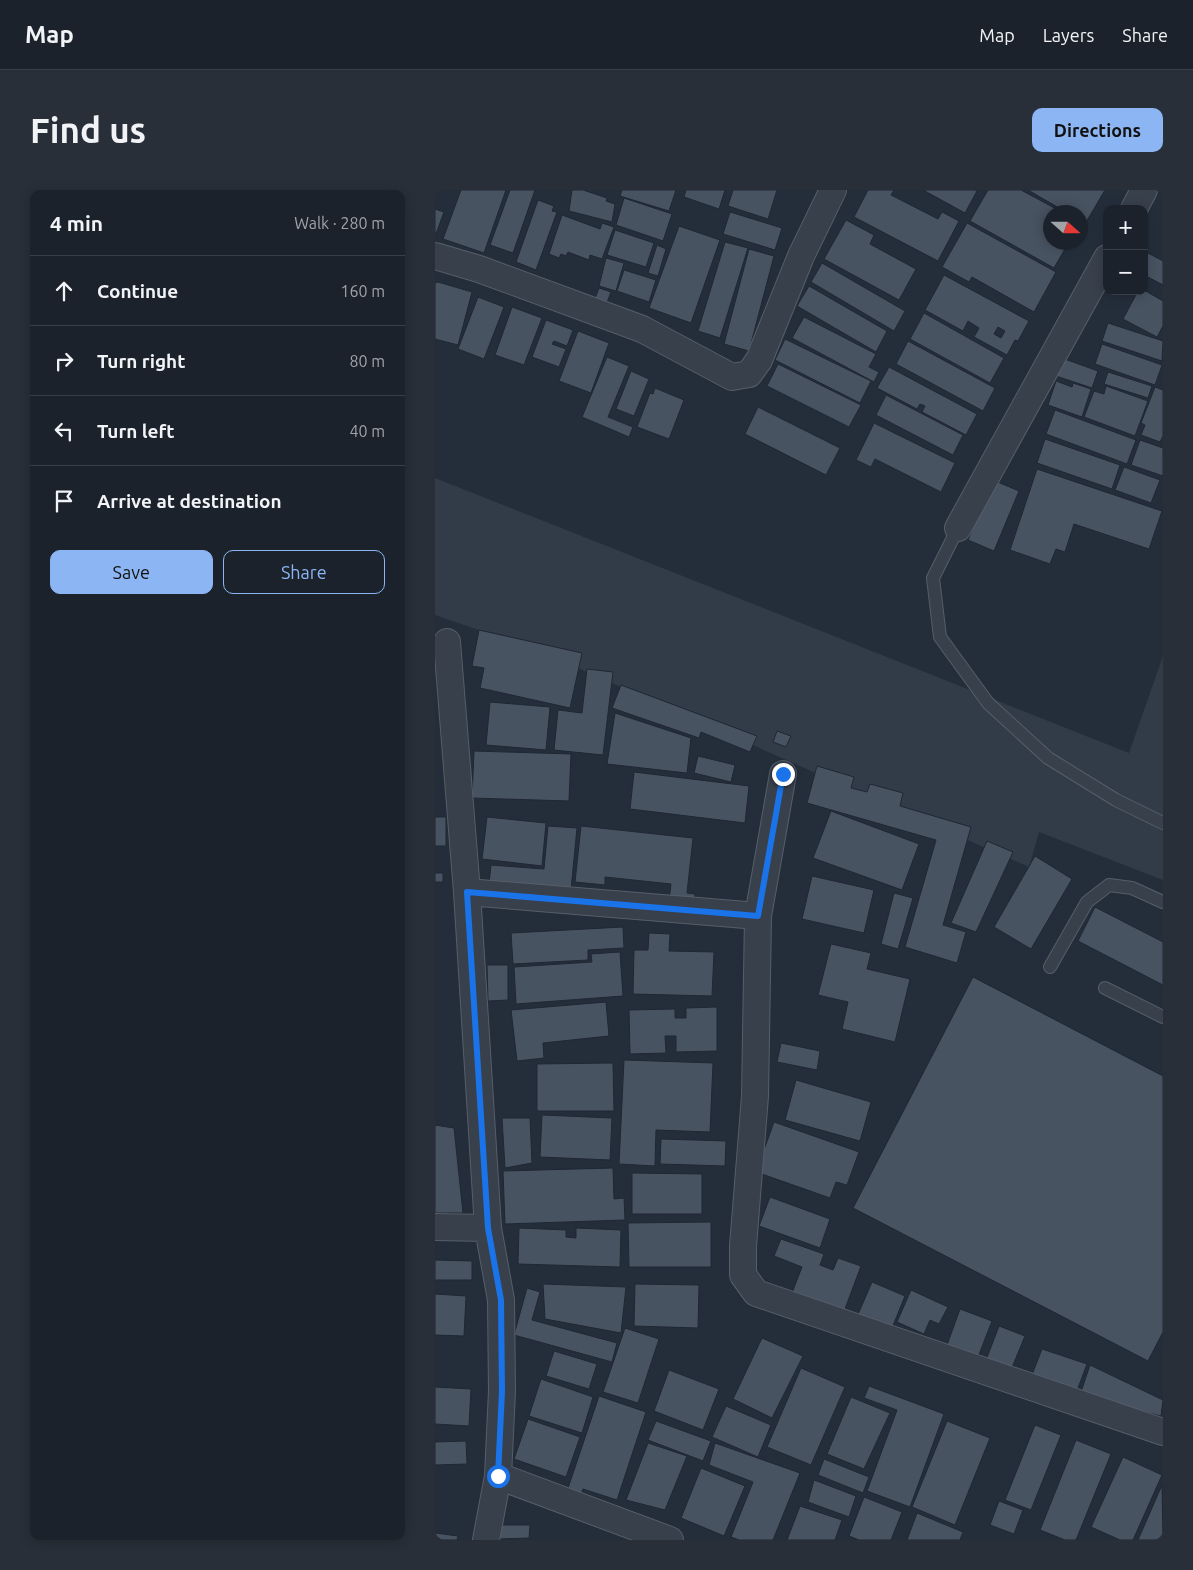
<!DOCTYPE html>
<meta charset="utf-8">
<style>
:root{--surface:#1b222c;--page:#282f38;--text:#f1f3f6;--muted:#a0a4a9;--line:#393f48;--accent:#8cb6f3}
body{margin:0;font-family:Ubuntu,sans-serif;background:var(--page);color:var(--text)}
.controls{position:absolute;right:15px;top:15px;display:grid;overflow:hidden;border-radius:10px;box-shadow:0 2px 12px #0003}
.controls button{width:45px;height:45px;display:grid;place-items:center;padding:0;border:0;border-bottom:1px solid var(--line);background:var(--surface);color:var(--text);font:25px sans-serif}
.compass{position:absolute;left:608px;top:15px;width:45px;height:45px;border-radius:50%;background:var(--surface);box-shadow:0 2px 12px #0003;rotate:111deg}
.stop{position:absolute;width:15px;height:15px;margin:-11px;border:4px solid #1a73e8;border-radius:50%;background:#fff}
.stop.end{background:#1a73e8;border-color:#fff;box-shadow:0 1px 5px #0008}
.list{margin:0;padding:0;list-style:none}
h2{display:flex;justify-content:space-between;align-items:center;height:65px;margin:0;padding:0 20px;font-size:21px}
h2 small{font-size:16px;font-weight:400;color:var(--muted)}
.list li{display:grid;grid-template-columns:32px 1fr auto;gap:15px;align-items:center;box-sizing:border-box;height:70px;padding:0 20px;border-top:1px solid var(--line)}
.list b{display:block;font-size:19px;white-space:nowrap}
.list em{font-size:16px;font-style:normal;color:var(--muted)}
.actions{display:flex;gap:10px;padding:15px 20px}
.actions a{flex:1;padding:11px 0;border:1px solid var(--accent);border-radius:10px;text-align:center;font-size:18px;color:var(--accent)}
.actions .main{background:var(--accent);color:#111}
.icon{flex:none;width:28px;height:28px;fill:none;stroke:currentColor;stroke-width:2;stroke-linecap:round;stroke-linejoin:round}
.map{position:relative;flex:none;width:728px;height:1350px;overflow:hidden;border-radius:10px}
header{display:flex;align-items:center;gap:30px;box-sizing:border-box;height:70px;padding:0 25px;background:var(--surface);border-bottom:1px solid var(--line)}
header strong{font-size:24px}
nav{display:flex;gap:28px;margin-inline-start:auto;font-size:18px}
.intro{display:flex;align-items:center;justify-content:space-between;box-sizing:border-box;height:120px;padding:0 30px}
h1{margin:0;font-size:35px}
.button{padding:12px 22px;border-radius:10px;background:var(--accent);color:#111;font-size:18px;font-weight:700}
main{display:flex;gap:30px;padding:0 30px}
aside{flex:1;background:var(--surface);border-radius:10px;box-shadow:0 2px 12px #0003}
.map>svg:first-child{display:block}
</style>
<header>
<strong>Map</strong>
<nav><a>Map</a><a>Layers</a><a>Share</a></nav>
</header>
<div class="intro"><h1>Find us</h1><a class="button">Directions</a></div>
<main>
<aside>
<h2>4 min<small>Walk · 280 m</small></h2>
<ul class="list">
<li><svg class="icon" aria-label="ahead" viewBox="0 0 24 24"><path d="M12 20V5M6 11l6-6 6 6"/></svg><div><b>Continue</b></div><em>160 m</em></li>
<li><svg class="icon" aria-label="right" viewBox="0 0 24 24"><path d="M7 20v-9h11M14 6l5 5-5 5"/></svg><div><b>Turn right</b></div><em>80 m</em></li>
<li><svg class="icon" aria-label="left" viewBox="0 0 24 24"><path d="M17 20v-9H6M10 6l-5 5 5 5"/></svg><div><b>Turn left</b></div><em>40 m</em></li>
<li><svg class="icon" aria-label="arrive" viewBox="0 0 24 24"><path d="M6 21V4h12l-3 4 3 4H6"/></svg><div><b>Arrive at destination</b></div></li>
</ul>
<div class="actions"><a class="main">Save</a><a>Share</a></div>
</aside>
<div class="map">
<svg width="728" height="1350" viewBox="0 0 728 1350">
<rect width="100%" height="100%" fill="#242e3b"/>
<path fill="#323b48" d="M0,288l694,275 34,-97v224l-124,-48 -10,35 -492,-217 -102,-35z"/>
<path fill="#485362" stroke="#1f2732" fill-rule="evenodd" d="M26,0h45l-22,63 -41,-14z
M75,0h25l-22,63 -23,-8z
M137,0h11l24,8 -1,3 9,3 -3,18 -43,-11z
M187,0h54l-7,21 -49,-15z
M251,0h39l-6,19 -35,-12z
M298,0h44l-9,29 -40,-13z
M433,0h26l-3,5 47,24 4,-7 17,9 -21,40 -84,-44z
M488,0h52l2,1 -12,22z
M553,0h33l41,22h-11v30h18l-15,26 -84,-47z
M593,0h77l-20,34 -4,-3v-9h-15z
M189,8l48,16 -9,27 -47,-16z
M103,10l16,6 -2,5 5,1 -21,58 -20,-8z
M0,19l9,3 -8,22h-1z
M295,22l52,16 -7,22 -52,-16z
M127,25l38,14 2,-6 12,4 -12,32 -12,-4 -1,5 -21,-8 -2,4 -5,-2 -2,4 -10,-4z
M411,30l28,15 -4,9 46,25 -17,31 -75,-41z
M532,33l89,49 -22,40 -62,-35 -3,5 -27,-15z
M244,36l41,14 -29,83 -42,-15z
M180,40l39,13 -8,24 -39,-12z
M290,52l23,6 -28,90 -22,-7z
M222,55l9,4 -8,27 -10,-3z
M314,59l25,7 -25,95 -25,-7z
M713,63l15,8v24l-19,-10v-14z
M171,68l18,5 -8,28 -17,-5z
M387,73l83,48 -11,20 -83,-49z
M189,80l32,10 -7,22 -32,-11z
M509,85l85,46 -11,20 -3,-1 -8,15 -33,-18 5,-9 -11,-7 -5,10 -38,-21zM563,137l7,4 -4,7 -7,-4z
M3,92l34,10 -14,53 -23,-6v-56z
M374,96l78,45 -11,21 -79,-46z
M164,98l12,4 -5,13 -12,-4z
M709,100l19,11v25l-6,11 -34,-18 15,-28z
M43,107l26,10 -20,52 -26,-10z
M77,117l30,11 -18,47 -29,-10z
M489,123l80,45 -14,25 -80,-44z
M369,127l72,37 -7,13 10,5 -5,10 -82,-44z
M111,130l27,10 -6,16 -13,-5 -2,3 14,5 -7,18 -27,-10z
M673,133l55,18 -1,20 -60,-20z
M143,141l31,12 -18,50 -32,-12z
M350,149l86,42 -11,22 -85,-43z
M473,151l87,47 -12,23 -87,-47z
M667,154l60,21 -7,20 -60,-21z
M172,167l22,9 -21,51 25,10 -4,10 -47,-20z
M624,167l39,14 -6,17 -39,-13z
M343,174l83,41 -12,22 -82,-41z
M454,177l88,47 -11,21 -44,-23 3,-6 -5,-2 -3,5 -40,-21z
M196,181l18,8 -15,37 -18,-7z
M673,182l44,14 -4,12 -44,-14z
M621,191l16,6 1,-4 18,6 -9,28 -34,-12z
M671,196l42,15 -13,35 -51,-19 10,-26 10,3z
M720,197l8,3v46l-3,6 -19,-7 4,-10 -4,-2z
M220,198l29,12 -15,39 -32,-12 13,-34 3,1z
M451,205l77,40 -10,20 -77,-40z
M323,217l82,41 -14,27 -81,-41z
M620,220l81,30 -9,24 -81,-30z
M439,233l81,40 -14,29 -66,-33 -4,8 -15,-7z
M610,249l75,26 -8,24 -75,-26z
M705,250l23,8v28l-32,-11z
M689,277l36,13 -9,23 -36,-13z
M602,279l125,42 -13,38 -75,-25 -9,28 -9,-3 -6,15 -40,-14z
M558,290l26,11 -25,60 -26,-11z
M44,440l103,23 -12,55 -90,-20 4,-20 -12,-2z
M152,479l26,3 -10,83 -49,-5 4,-40 24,3z
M186,495l136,51 -7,16 -49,-20 -2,6 -87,-30z
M55,512l60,5 -4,43 -60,-5z
M180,523l76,25 -4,35 -80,-9z
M342,541l14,5 -5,11 -13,-5z
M39,561l97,3 -2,47 -97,-3z
M263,566l37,9 -4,17 -37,-9z
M382,576l37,11 -3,11 16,4 3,-8 33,9 -3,13 71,21 -28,98 23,7 -9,31 -52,-16 31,-107 -129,-37z
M199,582l115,14 -4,37 -115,-14z
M396,621l88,33 -17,46 -89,-32z
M0,627h11v29h-11z
M52,627l59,6 -4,43 -60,-7z
M113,636l29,2 -7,72 -82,-7 3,-28 53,4z
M146,636l112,12 -6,55 8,1 -1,10 -25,-3 2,-17 -66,-7v8l-30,-3z
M552,651l26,11 -37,80 -25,-9z
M600,666l37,23 -41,70 -37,-22z
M0,683h8v9h-8z
M377,686l62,14 -10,43 -62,-14z
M459,703l19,5 -15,51 -17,-5z
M660,717l68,35v43l-85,-44z
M188,737l1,21 -36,2v10l-75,4 -2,-31z
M214,743l21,1 -1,17 45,1 -2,44 -79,-2 1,-44h14z
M396,754l40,9 -4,16 43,10 -15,63 -53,-13 6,-27 -30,-7z
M185,762l3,44 -107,8 -2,-37 78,-5 -1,-8z
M52,775h21v35l-20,1z
M538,787l190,99v256l-15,29 -295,-153z
M171,812l3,34 -66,7 1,15 -27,3 -6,-51z
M282,817v44l-41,1v-16h-11l1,17 -36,1 -1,-44 46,-1v9h11v-10z
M346,853l39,8 -3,19 -40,-8z
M189,870l89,3 -3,69 -54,-2 -1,36 -36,-2z
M178,873l1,48h-77v-47z
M361,890l75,22 -11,39 -75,-21z
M107,925l70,3 -2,42 -70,-3z
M67,928h28l2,45 -27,5z
M339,932l85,30 -12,33 -11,-3 -6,16 -74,-26z
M0,935l19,3 9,85h-28z
M226,949l65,2 -1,25 -65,-2z
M178,978l1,31 10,-1 1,22 -120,4 -2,-53z
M197,983l70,1v40h-70z
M335,1007l60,22 -10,29 -61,-22z
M276,1032v45h-82l-1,-44z
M84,1038l47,2v7l10,1v-10l45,2 -1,37 -102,-3z
M346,1049l43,15 -4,11 13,5 5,-12 23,8 -19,51 -52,-19 12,-31 -28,-11z
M0,1070l37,1v19h-37z
M437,1092l33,14 -15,37 -34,-14z
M108,1094l83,3 -5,46 -76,-14z
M200,1094l64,1 -1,43 -64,-2z
M92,1098l13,4 -8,28 85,23 -5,19 -98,-27z
M476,1100l37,17 -9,17 -9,-4 -6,14 -27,-12z
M0,1104l31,2 -2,40 -29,-1z
M525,1119l32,12 -14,36 -31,-12z
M564,1136l26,10 -14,34 -25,-10z
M190,1138l34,11 -21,64 -35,-11z
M327,1148l41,18 -31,62 -39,-19z
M607,1159l45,15 -12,32 -45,-16z
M119,1161l43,13 -8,25 -43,-13z
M655,1175l73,35 -2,16 -81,-21z
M366,1178l44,19 -34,78 -44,-18z
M234,1180l50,19 -16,41 -49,-19z
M106,1189l52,18 -11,36 -53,-17z
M434,1196l75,28 -34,93 -43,-16 30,-81 -33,-12z
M0,1197l36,2 -2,37 -34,-2z
M164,1206l47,16 -29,88 -34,-11 -5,15 -14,-4z
M416,1207l39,16 -26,56 -37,-15z
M291,1216l45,19 -13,32 -46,-20z
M93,1229l52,18 -14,40 -52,-18z
M221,1231l55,20 -8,20 -55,-21z
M512,1231l43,17 -35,87 -43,-18z
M600,1235l26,10 -30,75 -26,-10z
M641,1250l35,14 -35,86h-11l-25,-10z
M31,1251l1,23 -32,1v-23z
M213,1253l39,13 -22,54 -39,-10z
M280,1253l85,30 -27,67h-34l-8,-3 22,-55 -44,-17z
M688,1267l39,18 -29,65h-13l-29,-13z
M389,1269l45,18 -6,16 -45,-18z
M266,1278l44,18 -21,50 -43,-18z
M379,1290l42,16 -7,21 -41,-15z
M727,1295l1,55h-25z
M429,1307l38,15 -11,28h-32l-10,-4z
M564,1311l24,9 -9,24 -24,-9z
M365,1316l42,14 -7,20h-48z
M482,1323l46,19 -3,8h-53z
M63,1335h32l-1,13 -31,1z
M0,1343l23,3 -1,4h-22z"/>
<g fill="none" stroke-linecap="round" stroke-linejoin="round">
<g stroke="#565e69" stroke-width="14">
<path id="service" d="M523,338l-25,50 7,59 48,66 60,55 68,42 47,23
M615,777l37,-65 22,-17 23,3 31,14
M670,798l58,29"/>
</g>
<g stroke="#565e69" stroke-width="28">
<path id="minor" d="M699,19l10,-19
M0,66l44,13 163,60 90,48 17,-3 10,-14 42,-104 32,-66
M523,338l149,-270
M12,452l20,250 21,336 13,72 1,91 -4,85 -12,64
M348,584l-25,142 -3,180 -12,150v29l13,18 407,139
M32,702l291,24
M0,1037l53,1
M63,1286l172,64"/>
</g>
<use href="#service" stroke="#38404c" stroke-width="12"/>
<use href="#minor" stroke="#38404c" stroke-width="26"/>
</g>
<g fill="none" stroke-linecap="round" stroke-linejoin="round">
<path stroke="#1a73e8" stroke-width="6" d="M63,1286l4,-85 -1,-91 -13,-72 -21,-336 291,24 25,-142"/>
</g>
</svg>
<div class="controls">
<button>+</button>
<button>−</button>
</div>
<svg class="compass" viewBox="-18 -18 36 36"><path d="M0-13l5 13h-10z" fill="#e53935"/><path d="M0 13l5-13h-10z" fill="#a0a4a9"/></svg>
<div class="stop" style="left:63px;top:1286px"></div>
<div class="stop end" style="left:348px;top:584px"></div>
</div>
</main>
